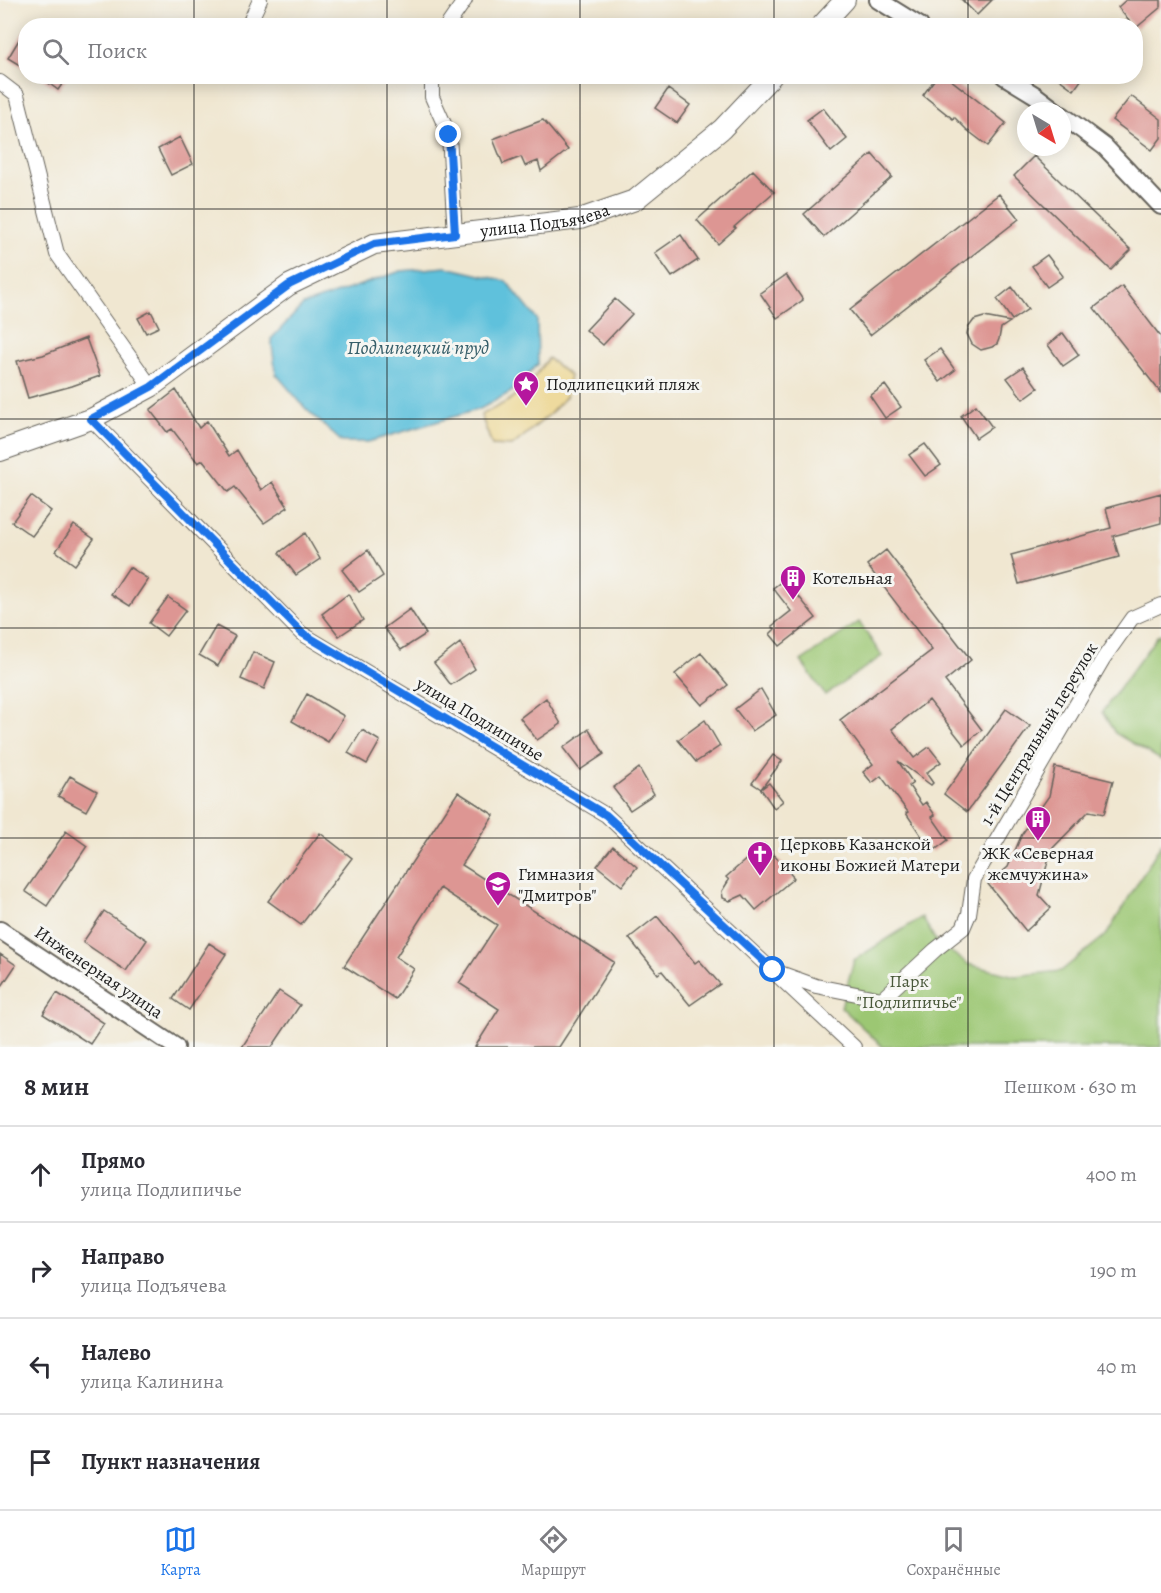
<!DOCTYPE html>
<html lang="ru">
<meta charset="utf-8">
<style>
:root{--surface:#fff;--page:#f2f2f3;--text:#2b2b33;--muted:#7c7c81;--line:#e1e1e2;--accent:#1a73e8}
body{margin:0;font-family:Alegreya,serif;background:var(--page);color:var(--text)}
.compass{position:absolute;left:1017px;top:102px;width:54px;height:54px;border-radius:50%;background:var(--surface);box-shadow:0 3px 15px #0003;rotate:142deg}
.stop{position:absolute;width:18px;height:18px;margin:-14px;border:4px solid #1a73e8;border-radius:50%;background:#fff}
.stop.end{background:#1a73e8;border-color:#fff;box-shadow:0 2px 6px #0008}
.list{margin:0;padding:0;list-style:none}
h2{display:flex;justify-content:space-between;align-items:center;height:78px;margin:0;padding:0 24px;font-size:26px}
h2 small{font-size:20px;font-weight:400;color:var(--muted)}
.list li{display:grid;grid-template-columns:39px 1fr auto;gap:18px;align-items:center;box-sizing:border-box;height:96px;padding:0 24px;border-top:2px solid var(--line)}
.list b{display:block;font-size:22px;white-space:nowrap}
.list p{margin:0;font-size:20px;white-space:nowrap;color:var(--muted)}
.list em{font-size:20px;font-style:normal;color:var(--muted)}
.icon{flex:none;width:33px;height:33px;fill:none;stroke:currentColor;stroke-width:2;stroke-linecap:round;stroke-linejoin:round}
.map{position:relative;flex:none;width:1161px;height:1047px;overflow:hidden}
.search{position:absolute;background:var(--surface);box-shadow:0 3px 15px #0003;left:18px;right:18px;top:18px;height:66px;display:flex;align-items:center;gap:15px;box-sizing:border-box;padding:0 21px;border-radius:24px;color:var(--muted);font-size:22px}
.sheet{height:462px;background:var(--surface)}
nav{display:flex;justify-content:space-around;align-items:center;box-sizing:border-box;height:84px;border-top:2px solid var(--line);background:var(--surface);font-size:16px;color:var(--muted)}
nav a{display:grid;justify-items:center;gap:3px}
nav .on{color:var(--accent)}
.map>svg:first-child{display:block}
</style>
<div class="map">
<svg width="1161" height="1047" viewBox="0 0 1161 1047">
<rect width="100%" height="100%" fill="#f6f6f2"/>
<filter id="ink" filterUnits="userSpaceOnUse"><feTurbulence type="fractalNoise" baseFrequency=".0167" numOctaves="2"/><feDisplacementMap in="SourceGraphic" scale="12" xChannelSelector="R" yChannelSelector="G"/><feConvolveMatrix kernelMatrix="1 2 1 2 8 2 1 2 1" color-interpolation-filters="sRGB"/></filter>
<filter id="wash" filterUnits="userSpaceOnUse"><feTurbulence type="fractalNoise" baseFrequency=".008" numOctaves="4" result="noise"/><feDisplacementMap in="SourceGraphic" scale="24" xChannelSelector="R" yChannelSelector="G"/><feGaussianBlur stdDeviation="1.35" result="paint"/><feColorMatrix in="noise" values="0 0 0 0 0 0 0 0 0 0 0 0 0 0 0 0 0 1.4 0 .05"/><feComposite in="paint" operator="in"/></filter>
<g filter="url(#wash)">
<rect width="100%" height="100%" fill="#f0e7d1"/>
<path fill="#9cc773" stroke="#5c7248" stroke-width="1.5" d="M859,622l23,34 -57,39 -24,-34z
M1161,634v126l-46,-27 -13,-21 56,-77z
M1161,844v203h-278l-42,-40 13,-47 68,-43 14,24 32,23 47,12 46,-5 46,-37z"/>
<path fill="#eeda9e" stroke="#857b5d" stroke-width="1.5" d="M548,358l22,18 -4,21 -16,17 -38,32 -20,-1 -11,-30 27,-14 22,-18z"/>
<path fill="#5ec1dc" stroke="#3d6e7c" stroke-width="1.5" d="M446,267l60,14 31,38 1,45 -27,28 -31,17 -112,33h-26l-36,-33 -30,-35 -5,-35 32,-34 98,-34z"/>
<g id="blocks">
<path fill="#dd9693" d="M962,0h30l-15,15z
M1126,0h35v7l-25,21v-2h-3l-15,-19z
M26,28v41l-18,-11z
M39,76h29l-10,14z
M937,76h9l60,47 -18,23 -21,-16 -13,-13 -1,2 -30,-24z
M1055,76h29l-10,14z
M668,89l22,16 -13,18 -22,-15z
M1131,96l30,23v19l-9,12 -40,-30z
M823,108l24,31 -16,13 -24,-32z
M543,120l25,30 -27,21 -3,-10 -13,5 -4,-9 -18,7 -10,-25z
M180,137l13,27 -22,11 -13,-26z
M872,154l20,23 -68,60 -20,-23z
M1034,156l97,94 -20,20 -97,-94z
M753,170l21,22 -40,35 2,1 -18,16 -21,-24z
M999,194l20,25 -149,116 -20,-25z
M681,235l17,25 -26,17 -17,-24z
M1047,255l16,21 -16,11 -15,-21z
M786,275l17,25 -26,18 -17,-25z
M1122,286l39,51v56l-67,-85z
M1012,287l16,22 -16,11 -15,-21z
M615,299l17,15 -29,31 -17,-15z
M151,311l8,16 -13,6 -8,-15z
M984,317l26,5 -9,6 -2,11 -2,5 -5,3 -11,3 -9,-6 -5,-10 1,-6 6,-8z
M1063,333l16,22 -16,11 -15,-21z
M86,338l14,38 -28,10 -44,12 -11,-37 26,-6z
M940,349l15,21 -15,12 -16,-22z
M1023,367l15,21 -15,11 -16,-21z
M885,385l16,22 -16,11 -15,-22z
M176,390l23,38 8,-7 22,35 8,-6 24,40 11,-8 16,25 -24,16 -29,-36 -7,5 -25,-32 -5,3 -26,-34 -5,3 -17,-22z
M976,405l16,22 -16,11 -15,-22z
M925,444l16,21 -16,11 -16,-21z
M1161,493v30l-48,13 6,21 -100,27 -8,-29 100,-27 -5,-20z
M31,496l20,15 -19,25 -20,-14z
M74,525l20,14 -19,26 -19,-14z
M305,533l15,26 -24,16 -17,-22z
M368,550l15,26 -24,16 -17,-22z
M886,550l85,110 -26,21 37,49 -18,15 -35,-45 -37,29 22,29 15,-11 12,15 -15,11 7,10 -2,2 -33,-24 15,22 -4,3 13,19 4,-3 9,13 -3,2 16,23 -16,12 -26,-39 2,-1 -27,-36 -9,7 -9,-11 10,-8 -33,-44 92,-70 -65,-85z
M129,567l19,12 -18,27 -19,-12z
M785,579l31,39 -36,28 -10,-12 5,-5 -3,-3 19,-15 -18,-23z
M348,594l15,26 -24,16 -17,-22z
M168,597l18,13 -20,26 -17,-13z
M410,609l16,25 -25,16 -17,-22z
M216,626l19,10 -17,30 -19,-11z
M460,643l15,26 -24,16 -17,-22z
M253,652l22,10 -11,27 -23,-10z
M701,653l27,32 -26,20 -27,-31z
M761,689l15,26 -24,16 -17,-22z
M307,694l37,22 -16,26 -36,-21z
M546,698l15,26 -24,16 -17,-22z
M1006,709l24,17 -63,86 -23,-18z
M705,720l15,26 -24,16 -18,-22z
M589,729l15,25 -24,16 -17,-22z
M362,730l18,11 -13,23 -19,-11z
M773,755l9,6 -21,28 8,-6 14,18 -9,7 -13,-19 -9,-6z
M1055,767l58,14 -9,33 -15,-3 -38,39 -12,45 12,13 -25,23 -38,-47 20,-17 14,-33 27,-38z
M639,768l15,26 -24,16 -17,-22z
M70,776l27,15 -11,20 -28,-15z
M458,792l36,23 -32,50 152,97 -55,85h-84l24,-38 -40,-26 38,-58 -57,-37 -44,69 18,12 -19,30 -51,-33z
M66,831l21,15 -40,60 -22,-15z
M320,833l32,25 -51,67 -33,-24z
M764,844l30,34 -38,32 -13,-15 -13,6 -7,-3 -1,-7 7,-11 -3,-3z
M613,846l24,21 -15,19 -25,-20z
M104,911l43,29 -21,31 -43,-29z
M657,916l38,47 4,-3 21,24 -30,21 -28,-34 -4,3 -29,-36z
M209,943l17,11 -37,56 -16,-11z
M0,954l16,11 -16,24z
M279,991l21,14 -28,42h-30z
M57,993l47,30 -14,21 -47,-30z"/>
</g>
</g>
<g filter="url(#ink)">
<use href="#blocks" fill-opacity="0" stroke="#66635b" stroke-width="1.5"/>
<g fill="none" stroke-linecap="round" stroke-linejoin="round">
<g stroke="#66635b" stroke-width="16">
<path id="minor" d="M248,26l12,-26
M447,26l18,-26
M432,76v21l17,38 6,99
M0,82l17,13 40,159 94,133
M91,419l210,214 305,182 248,232
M780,973l36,13 66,13 53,-49 28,-22 6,-14 5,-35 129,-220 29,-41 29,-13"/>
</g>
<g stroke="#66635b" stroke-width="20">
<path id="tertiary" d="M878,0l42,26
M1004,76l31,19 21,16
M1062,115l43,32 56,59
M0,930l176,117"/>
</g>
<g stroke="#66635b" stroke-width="22">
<g id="secondary">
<path d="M821,26l24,-26"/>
<path id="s1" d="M0,451l91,-32 60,-32 138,-102 85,-41 206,-25 55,-19 87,-71 50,-53"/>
</g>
</g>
<use href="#minor" stroke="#fff" stroke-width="14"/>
<use href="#tertiary" stroke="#fff" stroke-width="16"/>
<use href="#secondary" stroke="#fff" stroke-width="20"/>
</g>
</g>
<g fill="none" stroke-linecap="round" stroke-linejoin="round" filter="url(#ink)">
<path stroke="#1a73e8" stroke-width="8" d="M449,135l6,99 -81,10 -85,41 -138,102 -60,32 211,214 304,182 167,155"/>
</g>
<path fill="none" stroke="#1c1c1c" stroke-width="1.5" stroke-opacity="0.55" d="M194,0v26M387,0v26M580,0v26M774,0v26M968,0v26M194,76v971M387,76v971M580,76v971M774,76v971M968,76v971M0,209h1161M0,419h1161M0,628h1161M0,838h1161"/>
<defs>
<g id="sight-pin" transform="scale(1.35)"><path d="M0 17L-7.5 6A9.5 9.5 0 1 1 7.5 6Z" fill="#b5179e" stroke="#f6f6f2"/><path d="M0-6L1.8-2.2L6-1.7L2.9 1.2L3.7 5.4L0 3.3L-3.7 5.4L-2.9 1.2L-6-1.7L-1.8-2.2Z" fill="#fff"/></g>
<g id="building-pin" transform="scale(1.35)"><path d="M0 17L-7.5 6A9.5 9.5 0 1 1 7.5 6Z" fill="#b5179e" stroke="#f6f6f2"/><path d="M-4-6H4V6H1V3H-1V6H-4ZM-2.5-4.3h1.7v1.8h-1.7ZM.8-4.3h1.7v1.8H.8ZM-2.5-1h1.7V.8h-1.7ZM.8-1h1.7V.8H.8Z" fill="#fff"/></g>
<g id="church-pin" transform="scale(1.35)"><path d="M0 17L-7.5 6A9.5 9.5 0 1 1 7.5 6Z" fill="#b5179e" stroke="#f6f6f2"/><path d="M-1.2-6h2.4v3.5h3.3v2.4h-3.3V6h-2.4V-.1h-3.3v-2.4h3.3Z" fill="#fff"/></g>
<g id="school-pin" transform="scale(1.35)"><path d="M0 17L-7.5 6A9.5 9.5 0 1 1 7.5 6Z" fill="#b5179e" stroke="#f6f6f2"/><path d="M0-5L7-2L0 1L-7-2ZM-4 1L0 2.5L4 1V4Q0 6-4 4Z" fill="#fff"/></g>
</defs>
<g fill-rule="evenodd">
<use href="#sight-pin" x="526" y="384"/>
<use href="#building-pin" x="793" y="578"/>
<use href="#building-pin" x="1038" y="819"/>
<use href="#church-pin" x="760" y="854"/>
<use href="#school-pin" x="498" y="884"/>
</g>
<g text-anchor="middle" stroke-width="6" stroke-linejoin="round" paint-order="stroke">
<g font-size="18" fill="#1c1c1c" stroke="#f6f6f2">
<text dy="6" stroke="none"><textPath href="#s1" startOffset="603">улица Подъячева</textPath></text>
<text transform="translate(480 719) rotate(31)" y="6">улица Подлипичье</text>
<text transform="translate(1039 734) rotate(-59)" y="6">1-й Центральный переулок</text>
<text transform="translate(99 972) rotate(34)" y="6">Инженерная улица</text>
</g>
<g font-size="18" fill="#1c1c1c" stroke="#f6f6f2" text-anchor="start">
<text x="546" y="390">Подлипецкий пляж</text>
<text x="812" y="584">Котельная</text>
<text x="780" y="850">Церковь Казанской<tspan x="780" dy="21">иконы Божией Матери</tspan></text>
<text x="1038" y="859" text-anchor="middle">ЖК «Северная<tspan x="1038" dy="21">жемчужина»</tspan></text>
<text x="518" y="880">Гимназия<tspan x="518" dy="21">"Дмитров"</tspan></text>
</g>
<g font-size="18" fill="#49583a" stroke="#f6f6f2">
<text x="909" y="987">Парк<tspan x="909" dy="21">"Подлипичье"</tspan></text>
</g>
<g font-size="20" font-style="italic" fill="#365e69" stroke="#f6f6f2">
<text x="418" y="354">Подлипецкий пруд</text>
</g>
</g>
</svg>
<svg class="compass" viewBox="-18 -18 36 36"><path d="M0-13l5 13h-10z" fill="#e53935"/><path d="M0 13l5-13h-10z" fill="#7c7c81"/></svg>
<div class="stop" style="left:773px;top:970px"></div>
<div class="stop end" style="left:449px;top:135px"></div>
<div class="search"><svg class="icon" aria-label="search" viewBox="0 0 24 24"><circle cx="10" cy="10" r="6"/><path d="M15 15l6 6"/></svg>Поиск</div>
</div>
<section class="sheet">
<h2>8 мин<small>Пешком · 630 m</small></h2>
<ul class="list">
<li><svg class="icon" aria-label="ahead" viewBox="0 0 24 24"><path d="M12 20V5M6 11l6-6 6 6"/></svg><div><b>Прямо</b><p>улица Подлипичье</p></div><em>400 m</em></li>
<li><svg class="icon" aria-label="right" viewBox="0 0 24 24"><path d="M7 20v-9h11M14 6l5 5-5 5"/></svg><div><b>Направо</b><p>улица Подъячева</p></div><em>190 m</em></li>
<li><svg class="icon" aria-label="left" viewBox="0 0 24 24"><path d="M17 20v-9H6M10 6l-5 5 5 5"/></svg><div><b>Налево</b><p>улица Калинина</p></div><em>40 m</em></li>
<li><svg class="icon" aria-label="arrive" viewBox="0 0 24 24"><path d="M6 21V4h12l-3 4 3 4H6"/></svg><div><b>Пункт назначения</b></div></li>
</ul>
</section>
<nav>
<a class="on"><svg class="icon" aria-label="map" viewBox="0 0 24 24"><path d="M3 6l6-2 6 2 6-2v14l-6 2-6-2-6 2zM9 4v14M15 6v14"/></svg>Карта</a>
<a><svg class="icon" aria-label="directions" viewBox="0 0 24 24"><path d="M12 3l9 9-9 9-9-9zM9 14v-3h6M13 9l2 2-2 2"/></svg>Маршрут</a>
<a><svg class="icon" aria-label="saved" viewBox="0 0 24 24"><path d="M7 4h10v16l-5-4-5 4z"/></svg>Сохранённые</a>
</nav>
